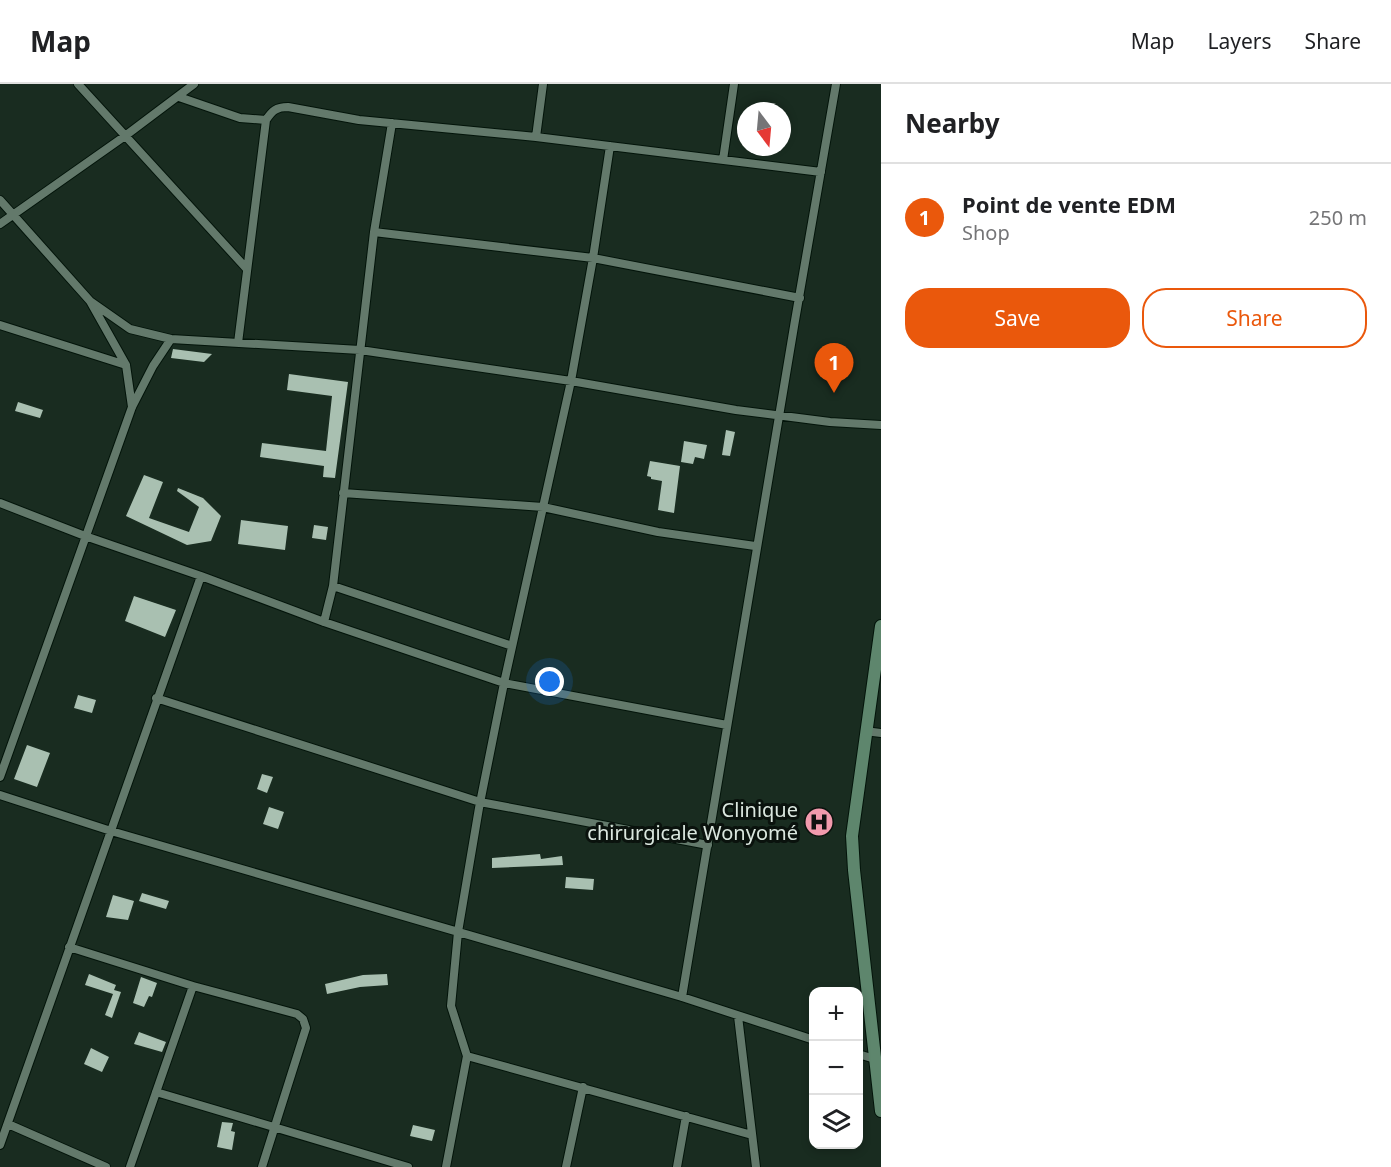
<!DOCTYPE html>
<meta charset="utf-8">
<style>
:root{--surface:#fff;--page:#f6f6f6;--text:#202124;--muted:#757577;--line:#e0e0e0;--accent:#ea580c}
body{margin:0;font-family:"Noto Sans",sans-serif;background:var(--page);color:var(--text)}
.controls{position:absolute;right:18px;bottom:18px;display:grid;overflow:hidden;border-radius:12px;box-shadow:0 3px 9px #0003}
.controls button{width:54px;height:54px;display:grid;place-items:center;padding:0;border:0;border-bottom:2px solid var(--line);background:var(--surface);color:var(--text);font:30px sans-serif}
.compass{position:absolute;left:737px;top:18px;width:54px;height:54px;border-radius:50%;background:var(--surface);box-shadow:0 3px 9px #0003;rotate:164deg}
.you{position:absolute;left:550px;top:598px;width:21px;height:21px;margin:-15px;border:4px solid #fff;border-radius:50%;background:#1a73e8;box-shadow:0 0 0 9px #1a73e833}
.badge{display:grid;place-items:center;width:39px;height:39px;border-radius:50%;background:var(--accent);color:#fff;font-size:20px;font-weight:700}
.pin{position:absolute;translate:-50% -50px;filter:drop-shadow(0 2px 3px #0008)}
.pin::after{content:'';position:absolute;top:32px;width:21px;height:18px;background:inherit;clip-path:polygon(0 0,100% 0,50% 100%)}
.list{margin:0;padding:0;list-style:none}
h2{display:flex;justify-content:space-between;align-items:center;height:78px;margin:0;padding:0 24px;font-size:26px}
h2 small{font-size:20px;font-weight:400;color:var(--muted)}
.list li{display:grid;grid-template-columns:39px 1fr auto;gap:18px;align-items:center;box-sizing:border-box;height:108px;padding:0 24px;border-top:2px solid var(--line)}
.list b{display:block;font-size:22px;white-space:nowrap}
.list p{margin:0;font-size:20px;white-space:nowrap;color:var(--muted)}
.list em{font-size:20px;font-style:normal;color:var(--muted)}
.actions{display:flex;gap:12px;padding:18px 24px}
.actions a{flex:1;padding:14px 0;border:2px solid var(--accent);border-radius:24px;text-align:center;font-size:21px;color:var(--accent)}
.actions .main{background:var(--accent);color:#fff}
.icon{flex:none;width:33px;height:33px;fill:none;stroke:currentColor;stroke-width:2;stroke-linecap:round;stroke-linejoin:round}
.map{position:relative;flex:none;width:881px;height:1083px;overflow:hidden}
header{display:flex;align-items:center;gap:36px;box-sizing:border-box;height:84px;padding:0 30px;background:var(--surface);border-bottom:2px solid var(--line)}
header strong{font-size:28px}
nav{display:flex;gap:33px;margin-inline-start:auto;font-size:21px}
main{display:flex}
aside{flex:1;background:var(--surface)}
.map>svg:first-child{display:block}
</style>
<header>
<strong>Map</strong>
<nav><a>Map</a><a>Layers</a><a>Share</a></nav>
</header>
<main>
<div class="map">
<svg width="881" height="1083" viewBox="0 0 881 1083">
<rect width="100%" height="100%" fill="#192c20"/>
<path fill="#a9c0b1" d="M173,265l39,5 -8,8 -33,-4z
M289,290l59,8 -13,96 -12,-1 1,-11 -64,-9 2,-14 64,8 6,-55 -45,-6z
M18,318l25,8 -3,8 -25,-7z
M726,346l9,2 -5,24 -8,-1z
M684,357l23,4 -3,14 -9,-2 -2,7 -12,-2z
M650,377l30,5 -6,47 -16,-3 4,-29 -11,-2v-2l-4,-1z
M144,391l19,7 -14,36 40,14 10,-25 -22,-16 1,-3 25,10 18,18 -10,25 -24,4 -61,-29z
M241,436l47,6 -3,24 -47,-6z
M314,441l14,2 -2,13 -14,-2z
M134,512l42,14 -11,27 -40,-16z
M78,611l18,5 -4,13 -18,-5z
M27,661l23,8 -13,34 -23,-8z
M262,690l11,3 -6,16 -10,-4z
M269,723l15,5 -6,17 -15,-5z
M540,770l1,5 21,-3 1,9 -71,3v-10z
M566,793l28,2 -1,11 -28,-2z
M142,809l27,8 -3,8 -27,-8z
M113,811l21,6 -6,19 -22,-3z
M89,890l27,11 -2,5 7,2 -9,26 -7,-3 8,-21 -28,-9z
M387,890l1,11 -28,2 -33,7 -2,-10 38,-9z
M141,893l16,6 -5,14 -3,-1 -5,11 -11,-4z
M139,948l27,10 -4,10 -28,-8z
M91,964l18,9 -7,15 -18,-8z
M222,1038l11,1 -2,8 4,1 -3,18 -15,-3z
M413,1041l22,5 -3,11 -22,-5z"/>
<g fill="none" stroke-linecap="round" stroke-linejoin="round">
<g stroke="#03140a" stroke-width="10">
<path id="street" d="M78,0l168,184
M179,13l61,21 26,2
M536,53l7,-53
M723,76l11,-76
M0,116l90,101 36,64 6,42
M0,140l125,-88 69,-52
M374,148l18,-109
M90,217l40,28 41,10 189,11 211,31 165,29 94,12 51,3
M0,241l126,40
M238,259l28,-223c6,-9 10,-13 22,-13l71,13 177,17 285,35
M343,409l200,14 115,25 97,14
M0,419l85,33 116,40 123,46 180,61 223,42
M333,502l179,60
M324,538l9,-36 41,-354 219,26 207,40
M156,614l324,104 228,43
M865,647l16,2
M0,693l132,-370 21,-41 18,-27
M0,711l111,36 571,166 132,43
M69,863l124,39 104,28 6,5 3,9 -44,139
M682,913c49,-305 101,-609 154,-913
M738,932l18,151
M858,970l17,5
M467,972l285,79
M156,1008l252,75
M8,1040l98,43
M0,1061l201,-569
M130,1083l63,-181
M446,1083l21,-111 -16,-50 7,-74 21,-124 25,-125 67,-302 22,-123 17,-112
M566,1083l17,-80
M677,1083l9,-51"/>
</g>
<g stroke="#03140a" stroke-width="14">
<path id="secondary" d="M881,542l-29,210 2,34 27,241"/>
</g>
<use href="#street" stroke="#63796b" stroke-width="8"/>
<use href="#secondary" stroke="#5e866d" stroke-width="12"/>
</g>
<defs>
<g id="hospital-disc" transform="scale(1.5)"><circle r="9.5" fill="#f29aad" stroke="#0a120d"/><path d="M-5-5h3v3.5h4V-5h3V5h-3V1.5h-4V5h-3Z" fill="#111"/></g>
</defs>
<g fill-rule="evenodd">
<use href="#hospital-disc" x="819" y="738"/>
</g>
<g text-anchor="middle" stroke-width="6" stroke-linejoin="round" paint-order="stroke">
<g font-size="20" fill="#dbe7df" stroke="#0a120d" text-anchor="end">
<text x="798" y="733">Clinique<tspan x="798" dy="23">chirurgicale Wonyomé</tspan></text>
</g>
</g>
</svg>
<div class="controls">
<button>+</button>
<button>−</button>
<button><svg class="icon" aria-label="layers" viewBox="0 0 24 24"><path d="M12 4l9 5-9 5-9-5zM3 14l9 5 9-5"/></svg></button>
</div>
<svg class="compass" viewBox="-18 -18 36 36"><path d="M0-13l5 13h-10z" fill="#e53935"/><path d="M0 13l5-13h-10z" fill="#757577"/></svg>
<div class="you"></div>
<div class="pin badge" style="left:834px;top:309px">1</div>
</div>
<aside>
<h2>Nearby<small></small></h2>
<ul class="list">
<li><span class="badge">1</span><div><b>Point de vente EDM</b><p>Shop</p></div><em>250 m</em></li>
</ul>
<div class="actions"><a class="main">Save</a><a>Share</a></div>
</aside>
</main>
